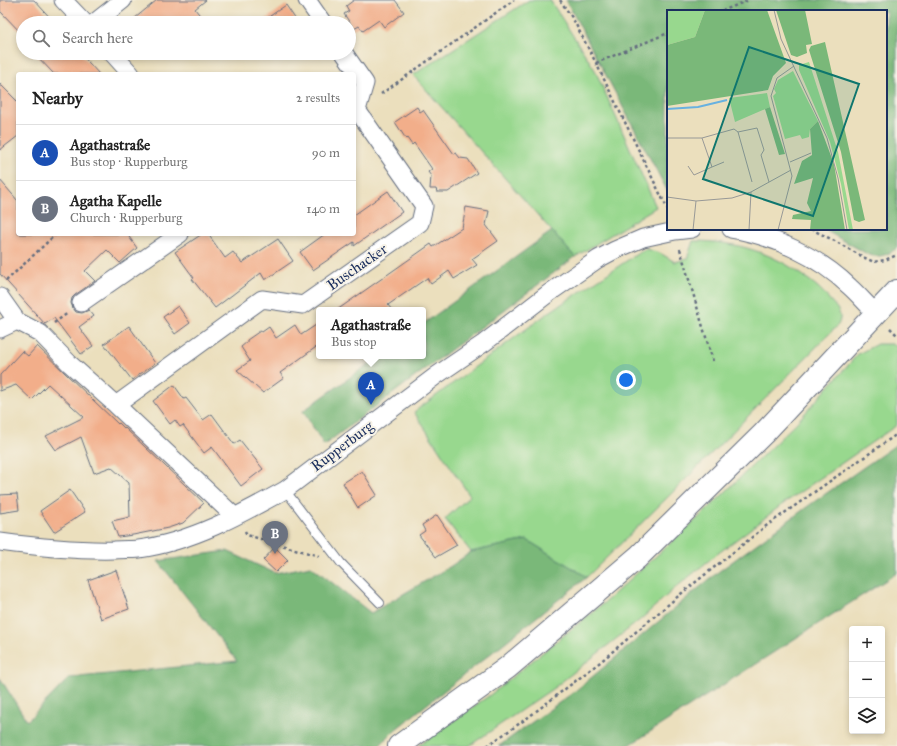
<!DOCTYPE html>
<meta charset="utf-8">
<style>
:root{--surface:#fff;--page:#f6f6f6;--text:#222;--muted:#767676;--line:#e0e0e0;--accent:#db2777}
body{margin:0;font-family:"IM FELL Great Primer",serif;background:var(--page);color:var(--text)}
.controls{position:absolute;right:12px;bottom:12px;display:grid;overflow:hidden;border-radius:4px;box-shadow:0 2px 6px #0003}
.controls button{width:36px;height:36px;display:grid;place-items:center;padding:0;border:0;border-bottom:1px solid var(--line);background:var(--surface);color:var(--text);font:20px sans-serif}
.you{position:absolute;left:626px;top:380px;width:14px;height:14px;margin:-10px;border:3px solid #fff;border-radius:50%;background:#1a73e8;box-shadow:0 0 0 6px #1a73e833}
.badge{display:grid;place-items:center;width:26px;height:26px;border-radius:50%;background:var(--accent);color:#fff;font-size:13px;font-weight:700}
.pin{position:absolute;translate:-50% -33px;filter:drop-shadow(0 1px 2px #0008)}
.pin::after{content:'';position:absolute;top:21px;width:14px;height:12px;background:inherit;clip-path:polygon(0 0,100% 0,50% 100%)}
.popup{position:absolute;left:316px;top:307px;width:110px;height:52px;box-sizing:border-box;display:grid;place-content:center;border-radius:4px;background:var(--surface);filter:drop-shadow(0 1px 3px #0005);font-size:13px;white-space:nowrap;color:var(--muted)}
.popup b{font-size:15px;color:var(--text)}
.popup::after{content:'';position:absolute;left:50%;top:100%;margin-left:-8px;border:8px solid transparent;border-top-color:var(--surface)}
.list{margin:0;padding:0;list-style:none}
h2{display:flex;justify-content:space-between;align-items:center;height:52px;margin:0;padding:0 16px;font-size:17px}
h2 small{font-size:13px;font-weight:400;color:var(--muted)}
.list li{display:grid;grid-template-columns:26px 1fr auto;gap:12px;align-items:center;box-sizing:border-box;height:56px;padding:0 16px;border-top:1px solid var(--line)}
.list b{display:block;font-size:15px;white-space:nowrap}
.list p{margin:0;font-size:13px;white-space:nowrap;color:var(--muted)}
.list em{font-size:13px;font-style:normal;color:var(--muted)}
.icon{flex:none;width:22px;height:22px;fill:none;stroke:currentColor;stroke-width:2;stroke-linecap:round;stroke-linejoin:round}
.map{position:relative;flex:none;width:897px;height:746px;overflow:hidden}
.search{position:absolute;background:var(--surface);box-shadow:0 2px 6px #0003;left:16px;top:16px;width:340px;height:44px;display:flex;align-items:center;gap:10px;box-sizing:border-box;padding:0 14px;border-radius:22px;color:var(--muted);font-size:15px}
.panel{position:absolute;background:var(--surface);box-shadow:0 2px 6px #0003;left:16px;top:72px;width:340px;height:164px;border-radius:4px}
.map>svg:first-child{display:block}
</style>
<div class="map">
<svg width="897" height="746" viewBox="0 0 897 746">
<rect width="100%" height="100%" fill="#f7f3e8"/>
<filter id="ink" filterUnits="userSpaceOnUse"><feTurbulence type="fractalNoise" baseFrequency=".025" numOctaves="2"/><feDisplacementMap in="SourceGraphic" scale="8" xChannelSelector="R" yChannelSelector="G"/><feConvolveMatrix kernelMatrix="1 2 1 2 8 2 1 2 1" color-interpolation-filters="sRGB"/></filter>
<filter id="wash" filterUnits="userSpaceOnUse"><feTurbulence type="fractalNoise" baseFrequency=".012" numOctaves="4" result="noise"/><feDisplacementMap in="SourceGraphic" scale="16" xChannelSelector="R" yChannelSelector="G"/><feGaussianBlur stdDeviation="0.9" result="paint"/><feColorMatrix in="noise" values="0 0 0 0 0 0 0 0 0 0 0 0 0 0 0 0 0 1.4 0 .05"/><feComposite in="paint" operator="in"/></filter>
<g filter="url(#wash)">
<rect width="100%" height="100%" fill="#ebdfbd"/>
<path fill="#98d88e" stroke="#5a8476" d="M529,0h21l45,70 61,137 -81,50 -162,-182z
M693,241c43,0 82,12 116,39 8,6 14,11 20,19 7,8 15,15 9,26l-155,157 -96,95 -60,-37 -56,12 -26,-33 25,-23 -56,-84 134,-99 89,-59 9,-5 14,4 15,9 12,-3z
M877,344h15l5,3v78l-114,79 -71,54 -38,31 -34,31 -85,67 -86,59h-51l72,-51 114,-92 103,-93 90,-88 61,-68z"/>
<path fill="#7ab879" stroke="#4a746c" d="M566,0h331v248c-10,7 -16,10 -28,7l-46,-26h63v-218h-218v181z
M552,231l23,26 -251,188 -21,-34 77,-55h43v-32z
M897,444v129l-269,173h-129l75,-54 144,-120 93,-68z
M527,540l60,37 -191,152 -17,17h-379v-68l27,43 42,-43 168,-17 -79,-100 69,-10 48,22 36,-7 60,47 80,-47 20,-14z"/>
<g id="blocks">
<path fill="#f2ae8a" d="M0,0h34l21,23h-32v12l-23,-24z
M157,0h49l-11,9 11,14h-77z
M354,0h41l9,12 -20,15 -5,-7 -16,11 -4,-5 -5,3 -10,-15 5,-3 -3,-5z
M286,5l12,18h-38z
M34,53h46l19,21h-45z
M0,84l18,18v34l-18,14z
M417,107l3,5 3,-2 31,44 2,-1 4,5 8,1 9,14 -29,19h-11l-1,-3h-6l1,-13 -3,-4 4,-3 -18,-26 -2,2 -5,-7 -1,1 -11,-17z
M0,180l18,21v33h109l10,14 -17,15 -13,-13 -22,21 10,10 -20,14 -3,3 -1,5 2,5 3,4 6,1 7,-3 5,6 -15,11 14,19 -12,8 -27,-36 -9,6 -45,-50z
M388,191l14,21 -48,34v-4l-41,28 -13,-18 25,-18h29v-19z
M466,207l23,4 -3,14 12,16 -26,18 5,6 -23,14 -5,-8 -18,13 -4,-6 -39,27 4,5h-55l94,-66 2,3 29,-19z
M202,234h6l17,24 8,-6 9,11 36,-24 15,22 -28,19 -4,-7 -46,35 -23,-29 2,-1 -19,-26z
M178,306l12,17 -15,11 -12,-17z
M319,323v22l-39,28 4,5 -21,15 -26,-23 13,-9 -9,-14 6,-5v-2l13,-9 2,1 7,-5 7,11 19,-13 6,10z
M129,326l26,37 -23,17 -28,-36z
M37,346l81,78 1,-1 6,6v-1l79,75 -21,20 -15,5 -35,7 -15,2 -6,-16 18,-4 -1,-34 -18,-16 -17,6 -13,-36 -25,13 -10,-14 38,-19 -36,-33 -16,16 -16,-15 -16,6v-16l22,-24 6,5z
M174,385l10,14 2,-1 17,22 9,-6 22,30 6,-4 23,29 -22,17 -29,-39 -8,6 -21,-28 -3,2 -5,-7 -5,4 -17,-23z
M362,471l15,24 -19,13 -15,-25z
M70,490l15,22 -31,20 -14,-21z
M17,494l2,16 -19,3v-18z
M437,515l20,30 -21,12 -17,-22 6,-4 -3,-6z
M275,547l13,13 -12,12 -13,-12z
M116,570l13,39 -28,10 -13,-39z"/>
</g>
</g>
<g filter="url(#ink)">
<use href="#blocks" fill-opacity="0" stroke="#646d7f" stroke-width="1"/>
<g fill="none" stroke-linecap="round" stroke-linejoin="round">
<g stroke="#646d7f" stroke-width="10">
<path id="lane" d="M285,490l56,73 39,40"/>
</g>
<g stroke="#646d7f" stroke-width="19">
<path id="street" d="M63,0l22,23
M307,0l16,23
M94,23l29,-23
M112,53l19,21
M344,53l21,30 -8,27
M731,229c43,7 87,27 119,58 9,8 17,18 26,26
M0,297l17,24 23,12 30,31 46,41 118,111
M81,303l99,-69
M0,329l17,-8
M116,405l146,-106 41,6 117,-82 4,-17 -67,-96
M0,542c38,5 77,9 115,8 8,-1 17,0 24,-1 52,-7 101,-34 146,-59l152,-115 47,-32 65,-50 49,-34 17,-9 28,-12 32,-7 17,-2"/>
</g>
<g stroke="#646d7f" stroke-width="24">
<path id="secondary" d="M399,746l108,-78 131,-111 126,-124 133,-142"/>
</g>
<path stroke="#646d7f" stroke-width="2.5" stroke-dasharray="3 3" stroke-linecap="butt" d="M560,0l13,19 23,44 72,147
M722,11l27,-11
M596,63l72,-30
M381,94l133,-94
M811,229l20,10 34,19 9,4 11,-2 12,-5
M680,249l33,112
M6,281l50,-47
M54,323l14,-10
M890,328l7,7
M245,531l2,4 72,21
M487,746l39,-27 73,-56 83,-70 84,-67 131,-92"/>
<use href="#lane" stroke="#fff" stroke-width="8"/>
<use href="#street" stroke="#fff" stroke-width="17"/>
<use href="#secondary" stroke="#fff" stroke-width="22"/>
</g>
</g>
<g text-anchor="middle" stroke-width="4" stroke-linejoin="round" paint-order="stroke">
<g font-size="15" fill="#1b2f5e" stroke="#f7f3e8">
<text transform="translate(357 267) rotate(-35)" y="5">Buschacker</text>
<text transform="translate(342 446) rotate(-37)" y="5">Rupperburg</text>
</g>
</g>
<g transform="translate(667 10)">
<rect width="220" height="220" fill="#ebdfbd"/>
<path d="M0,0h38l-10,27 -28,8zM142,52l29,90 15,78h-4l-8,-46 -11,-42 -31,-72v-5zM126,61l25,50 -8,8 -1,8 -7,2 -2,-4 -15,4 -12,-43 3,-3 -2,-4 4,-9zM100,83l3,14 -35,15 -6,-24z" fill="#98d88e"/>
<path d="M38,0h62l19,53 -13,13 -5,14 -101,16v-61l28,-8zM109,0h29l7,34 -6,1 1,8 -10,4 -6,-2zM158,32l40,178 -6,2 -5,-2 -13,-68 -32,-102 2,-4zM103,97l15,47 -6,1 -14,-46zM151,111l16,43 11,66h-35l1,-10 -19,-1 1,-4 18,-4 -4,-8 6,-25 -19,6 8,-23 10,-6 -2,-26z" fill="#7ab879"/>
<path fill="none" stroke="#68b1e0" stroke-width="2" d="M0,99l31,-2 29,-7"/>
<path fill="none" stroke="#989997" stroke-width="1" d="M107,0l7,29 46,99 11,40 9,52M71,122l19,-4 7,22 -3,5 8,27M71,122l14,50M0,128h35l32,-9 4,3M35,128l10,29 12,-5M123,152l21,-9M21,156l6,9 18,-8M0,187l29,4 36,-3 19,-6 40,-22M26,220l3,-29M82,220l2,-38M111,220l14,-54 -21,-80 6,-18 17,-12"/>
<path fill="#0f766e" fill-opacity="0.15" stroke="#0f766e" stroke-width="2" d="M82,37l110,37 -46,132 -110,-37z"/>
<rect width="220" height="220" fill="none" stroke="#1b2f5e" stroke-width="2"/>
</g>
</svg>
<div class="controls">
<button>+</button>
<button>−</button>
<button><svg class="icon" aria-label="layers" viewBox="0 0 24 24"><path d="M12 4l9 5-9 5-9-5zM3 14l9 5 9-5"/></svg></button>
</div>
<div class="you"></div>
<div class="pin badge" style="left:371px;top:405px;background:#1a4fb4">A</div>
<div class="popup"><b>Agathastraße</b>Bus stop</div>
<div class="pin badge" style="left:275px;top:554px;background:#6b7280">B</div>
<div class="search"><svg class="icon" aria-label="search" viewBox="0 0 24 24"><circle cx="10" cy="10" r="6"/><path d="M15 15l6 6"/></svg>Search here</div>
<section class="panel">
<h2>Nearby<small>2 results</small></h2>
<ul class="list">
<li><span class="badge" style="background:#1a4fb4">A</span><div><b>Agathastraße</b><p>Bus stop · Rupperburg</p></div><em>90 m</em></li>
<li><span class="badge" style="background:#6b7280">B</span><div><b>Agatha Kapelle</b><p>Church · Rupperburg</p></div><em>140 m</em></li>
</ul>
</section>
</div>
